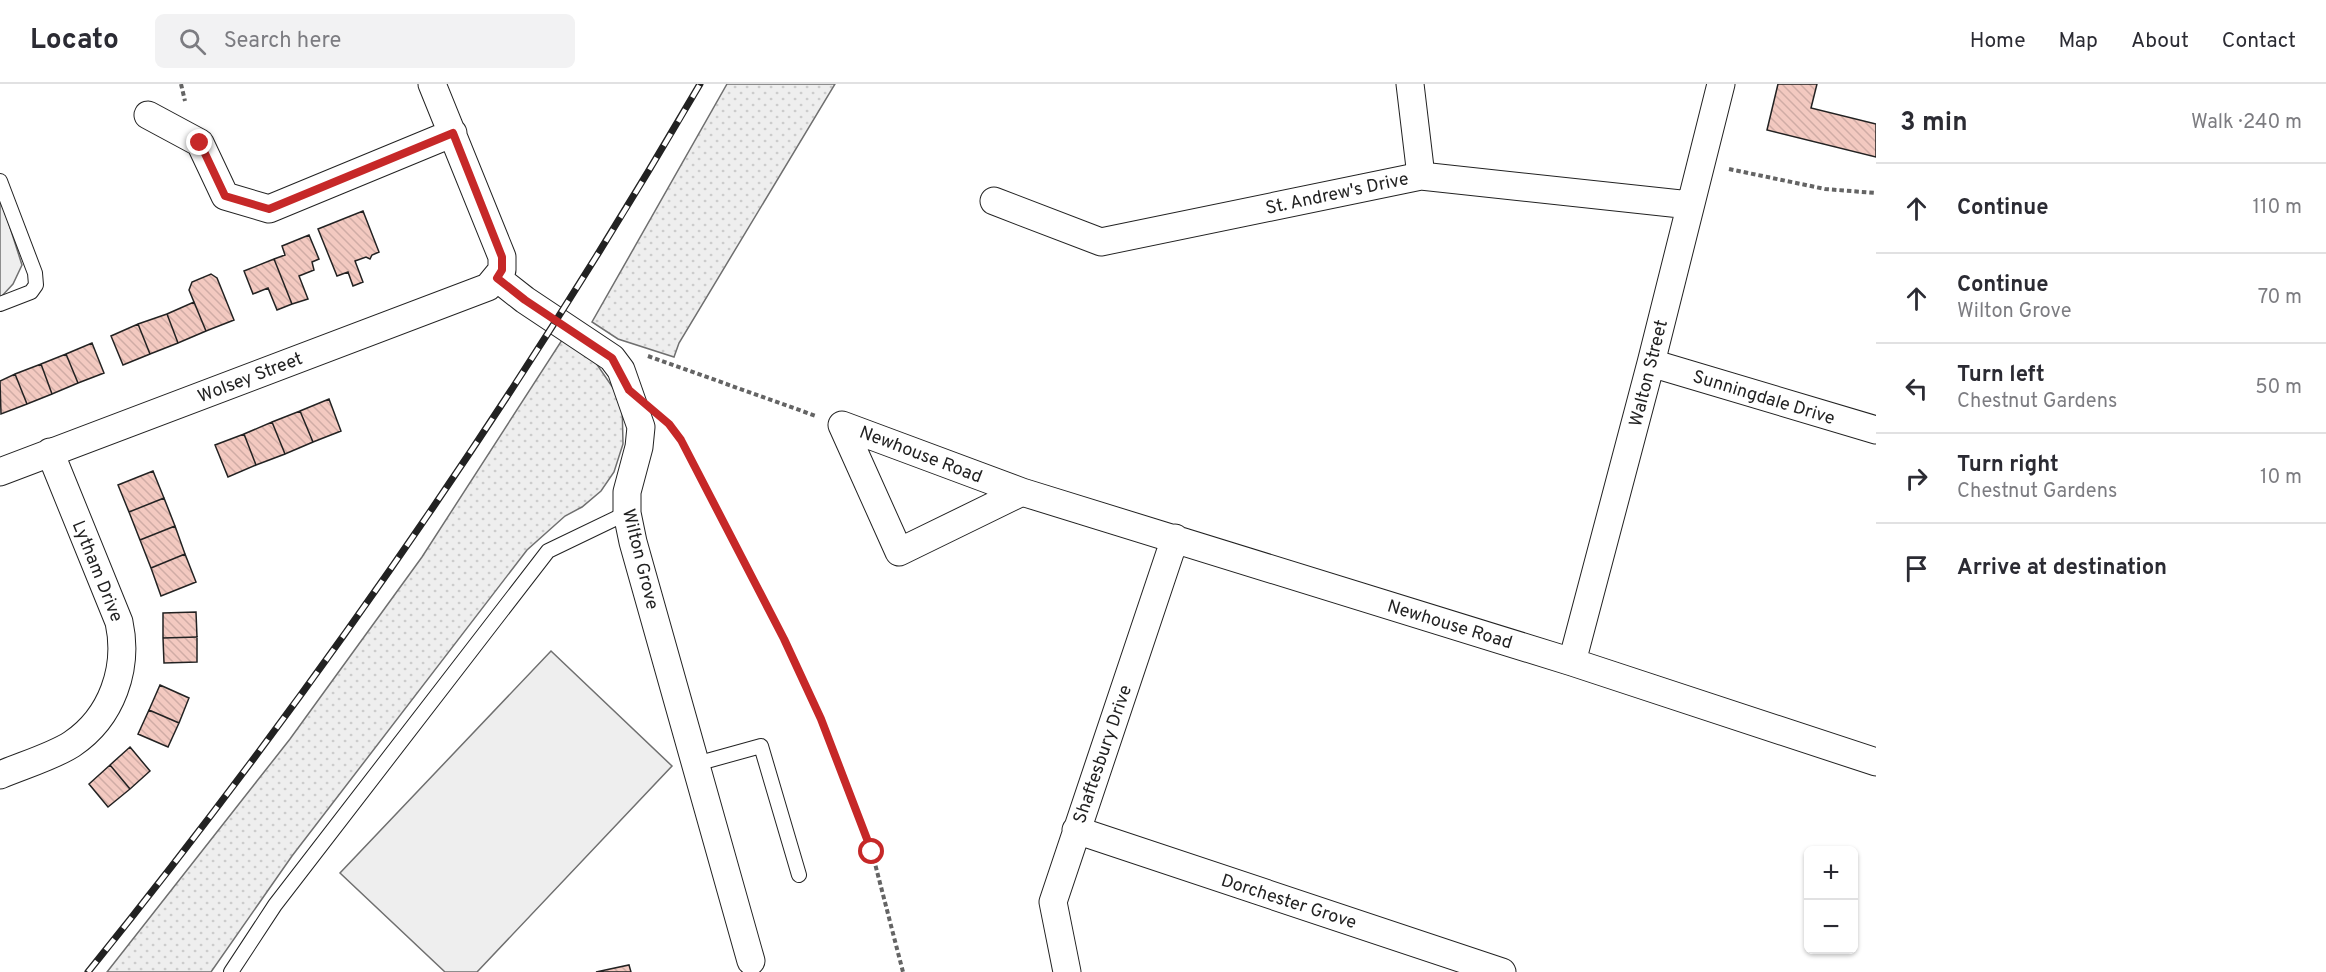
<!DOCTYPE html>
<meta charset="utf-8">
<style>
:root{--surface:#fff;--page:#f2f2f3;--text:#2b2b33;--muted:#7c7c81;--line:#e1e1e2}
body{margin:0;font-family:Overpass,sans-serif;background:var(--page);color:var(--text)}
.controls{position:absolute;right:18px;bottom:18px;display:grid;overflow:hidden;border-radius:9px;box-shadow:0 2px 4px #0004}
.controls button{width:54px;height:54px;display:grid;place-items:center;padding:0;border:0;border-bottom:2px solid var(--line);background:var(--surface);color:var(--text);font:30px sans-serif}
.stop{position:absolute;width:18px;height:18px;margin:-14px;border:4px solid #c62828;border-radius:50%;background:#fff}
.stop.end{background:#c62828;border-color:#fff;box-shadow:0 2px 6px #0008}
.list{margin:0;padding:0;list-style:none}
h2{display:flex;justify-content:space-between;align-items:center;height:78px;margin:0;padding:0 24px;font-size:26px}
h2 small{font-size:20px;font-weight:400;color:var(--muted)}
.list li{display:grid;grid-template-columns:39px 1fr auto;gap:18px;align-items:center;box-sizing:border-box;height:90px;padding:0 24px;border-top:2px solid var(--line)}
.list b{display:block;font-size:22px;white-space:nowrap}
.list p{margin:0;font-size:20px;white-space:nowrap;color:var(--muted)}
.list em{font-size:20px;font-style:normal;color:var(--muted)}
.icon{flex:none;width:33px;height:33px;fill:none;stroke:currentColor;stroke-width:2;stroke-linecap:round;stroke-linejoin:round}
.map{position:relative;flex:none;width:1876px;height:888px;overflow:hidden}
header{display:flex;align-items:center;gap:36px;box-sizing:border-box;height:84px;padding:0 30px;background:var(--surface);border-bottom:2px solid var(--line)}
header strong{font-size:28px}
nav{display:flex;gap:33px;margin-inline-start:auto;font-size:21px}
.search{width:420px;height:54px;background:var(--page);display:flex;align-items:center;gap:15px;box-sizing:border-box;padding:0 21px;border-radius:9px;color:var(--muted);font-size:22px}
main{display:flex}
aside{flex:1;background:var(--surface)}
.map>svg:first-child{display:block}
</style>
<header>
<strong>Locato</strong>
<div class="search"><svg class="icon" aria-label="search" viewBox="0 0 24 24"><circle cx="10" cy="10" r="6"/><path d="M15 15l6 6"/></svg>Search here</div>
<nav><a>Home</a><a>Map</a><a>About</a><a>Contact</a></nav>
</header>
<main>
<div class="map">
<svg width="1876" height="888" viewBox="0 0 1876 888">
<defs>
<pattern id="grass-dots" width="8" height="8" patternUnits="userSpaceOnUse" patternTransform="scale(1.5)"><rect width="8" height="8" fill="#eee"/><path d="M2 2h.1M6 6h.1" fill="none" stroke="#ccc" stroke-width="1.8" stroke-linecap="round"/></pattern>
<pattern id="building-back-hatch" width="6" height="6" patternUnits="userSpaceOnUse" patternTransform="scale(1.5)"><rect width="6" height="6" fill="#f3c9c0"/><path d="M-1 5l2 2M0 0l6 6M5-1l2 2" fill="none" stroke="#d0aca5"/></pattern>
</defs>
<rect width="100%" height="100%" fill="#fff"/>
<path fill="url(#grass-dots)" stroke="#6f6f6f" stroke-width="1.5" d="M727,0h108l-156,259 -5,14 -56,-18 -26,-17z
M562,256l34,23 26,38 1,43 -9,28 -13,19 -19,16 -17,9 -38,34 -235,306 -81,116h-104l183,-233 132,-182z"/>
<path fill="#eee" stroke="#6f6f6f" stroke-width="1.5" d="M0,112l22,69 -9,19 -13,14z
M551,567l121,115 -195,206h-32l-105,-99z"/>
<path fill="url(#building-back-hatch)" stroke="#222" stroke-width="1.5" d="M1778,0h39l-6,24 65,16v33l-109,-27z
M363,127l16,41 -7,3 -2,4 -4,-2 -11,4 8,21 -10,4 -5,-14 -11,4 -19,-47z
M309,151l10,24 -7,3 2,8 -15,6 9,23 -16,5 -18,-45 11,-4 -3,-9z
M274,175l18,45 -15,6 -9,-22 -15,6 -9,-23z
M211,190l6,4 17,42 -28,11 -17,-41 3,-8z
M194,218l12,29 -28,12 -11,-29z
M167,230l11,29 -28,11 -12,-30z
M138,240l12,30 -27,11 -12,-29z
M92,259l12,30 -26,10 -12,-29z
M66,270l12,29 -26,11 -11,-30z
M41,280l11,30 -25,10 -12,-30z
M15,290l12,30 -26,10 -1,-33z
M329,315l12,32 -28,11 -13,-31z
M300,327l13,31 -28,12 -13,-32z
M272,338l13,32 -29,11 -12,-31z
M244,350l12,31 -28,12 -13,-32z
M153,387l11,27 -35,14 -11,-27z
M164,414l11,28 -35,14 -11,-28z
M175,442l10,28 -34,14 -11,-28z
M185,470l11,28 -35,14 -10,-28z
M196,528l1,25 -34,1v-25z
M197,553v25l-33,1 -1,-25z
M160,601l29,13 -10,25 -30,-13z
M149,626l30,13 -11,24 -30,-13z
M130,663l20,24 -20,18 -20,-24z
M110,681l20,24 -22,18 -19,-23z
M629,881l2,7h-35z"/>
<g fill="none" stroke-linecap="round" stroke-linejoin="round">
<g stroke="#222" stroke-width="16">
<path id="service" d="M0,97l35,92 1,12 -5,7 -31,12
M696,680l65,-18 38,129
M231,888l44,-67 273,-354 79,-38"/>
</g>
<g stroke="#222" stroke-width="29">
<path id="minor" d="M1410,0l11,92
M148,31l52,28 25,53 44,13 184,-76
M994,117l107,41 320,-66 269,29
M497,194l28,22 87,58 9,12 20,57 -2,20 -12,45v21l6,29 118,419
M1651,279l225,67
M0,388l488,-185 14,-17v-13l-70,-173
M1022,408l-123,60 -57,-127 180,67 550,170 304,100
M1572,578l79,-299 70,-279
M0,691c21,-9 54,-19 72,-31 40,-27 57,-76 47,-122l-69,-170
M1076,746l426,142
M1067,888l-14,-70 122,-364"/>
</g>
<path stroke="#646464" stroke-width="4" stroke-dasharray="4.5 3" stroke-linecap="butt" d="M181,0l4,17
M1729,85l96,20 51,4
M648,272l168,60
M670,341l11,15 103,199 37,80 51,133 31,120"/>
<use href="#service" stroke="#fff" stroke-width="14"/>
<use href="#minor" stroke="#fff" stroke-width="27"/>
<g stroke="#222" stroke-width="7">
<path id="rail" d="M88,888c226,-280 431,-577 612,-888"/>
</g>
<use href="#rail" stroke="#fff" stroke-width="4.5" stroke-dasharray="14" stroke-linecap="butt"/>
</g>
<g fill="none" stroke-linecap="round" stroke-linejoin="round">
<path stroke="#c62828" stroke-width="8" d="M200,59l25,53 44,13 184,-76 49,124v13l-5,8 28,22 87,58 17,32 40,34 12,16 103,199 37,80 51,133"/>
</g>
<g text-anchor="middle" stroke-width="4.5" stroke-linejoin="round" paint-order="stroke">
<g font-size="18" fill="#222" stroke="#fff">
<text transform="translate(1337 109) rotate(-12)" y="6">St. Andrew's Drive</text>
<text transform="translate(1648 289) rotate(-76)" y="6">Walton Street</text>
<text transform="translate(250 293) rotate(-21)" y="6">Wolsey Street</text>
<text transform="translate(1764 313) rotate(17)" y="6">Sunningdale Drive</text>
<text transform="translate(921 370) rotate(21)" y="6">Newhouse Road</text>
<text transform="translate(641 475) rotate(76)" y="6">Wilton Grove</text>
<text transform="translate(98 487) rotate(68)" y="6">Lytham Drive</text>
<text transform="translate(1450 540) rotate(17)" y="6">Newhouse Road</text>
<text transform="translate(1102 670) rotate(-71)" y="6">Shaftesbury Drive</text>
<text transform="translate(1289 817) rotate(18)" y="6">Dorchester Grove</text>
</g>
</g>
</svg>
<div class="controls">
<button>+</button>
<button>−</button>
</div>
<div class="stop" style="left:872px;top:768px"></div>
<div class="stop end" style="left:200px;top:59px"></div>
</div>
<aside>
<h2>3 min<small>Walk · 240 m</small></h2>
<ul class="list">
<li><svg class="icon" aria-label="ahead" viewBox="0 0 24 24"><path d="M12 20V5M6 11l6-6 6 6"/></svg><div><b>Continue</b></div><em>110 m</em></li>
<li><svg class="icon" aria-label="ahead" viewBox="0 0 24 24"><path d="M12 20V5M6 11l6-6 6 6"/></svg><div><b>Continue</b><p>Wilton Grove</p></div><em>70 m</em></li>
<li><svg class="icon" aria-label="left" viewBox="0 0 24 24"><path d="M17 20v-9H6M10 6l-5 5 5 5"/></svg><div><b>Turn left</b><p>Chestnut Gardens</p></div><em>50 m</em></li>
<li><svg class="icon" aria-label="right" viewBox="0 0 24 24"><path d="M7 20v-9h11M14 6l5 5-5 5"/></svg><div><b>Turn right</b><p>Chestnut Gardens</p></div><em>10 m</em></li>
<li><svg class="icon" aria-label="arrive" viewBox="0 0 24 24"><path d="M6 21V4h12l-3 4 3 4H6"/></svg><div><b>Arrive at destination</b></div></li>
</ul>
</aside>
</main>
